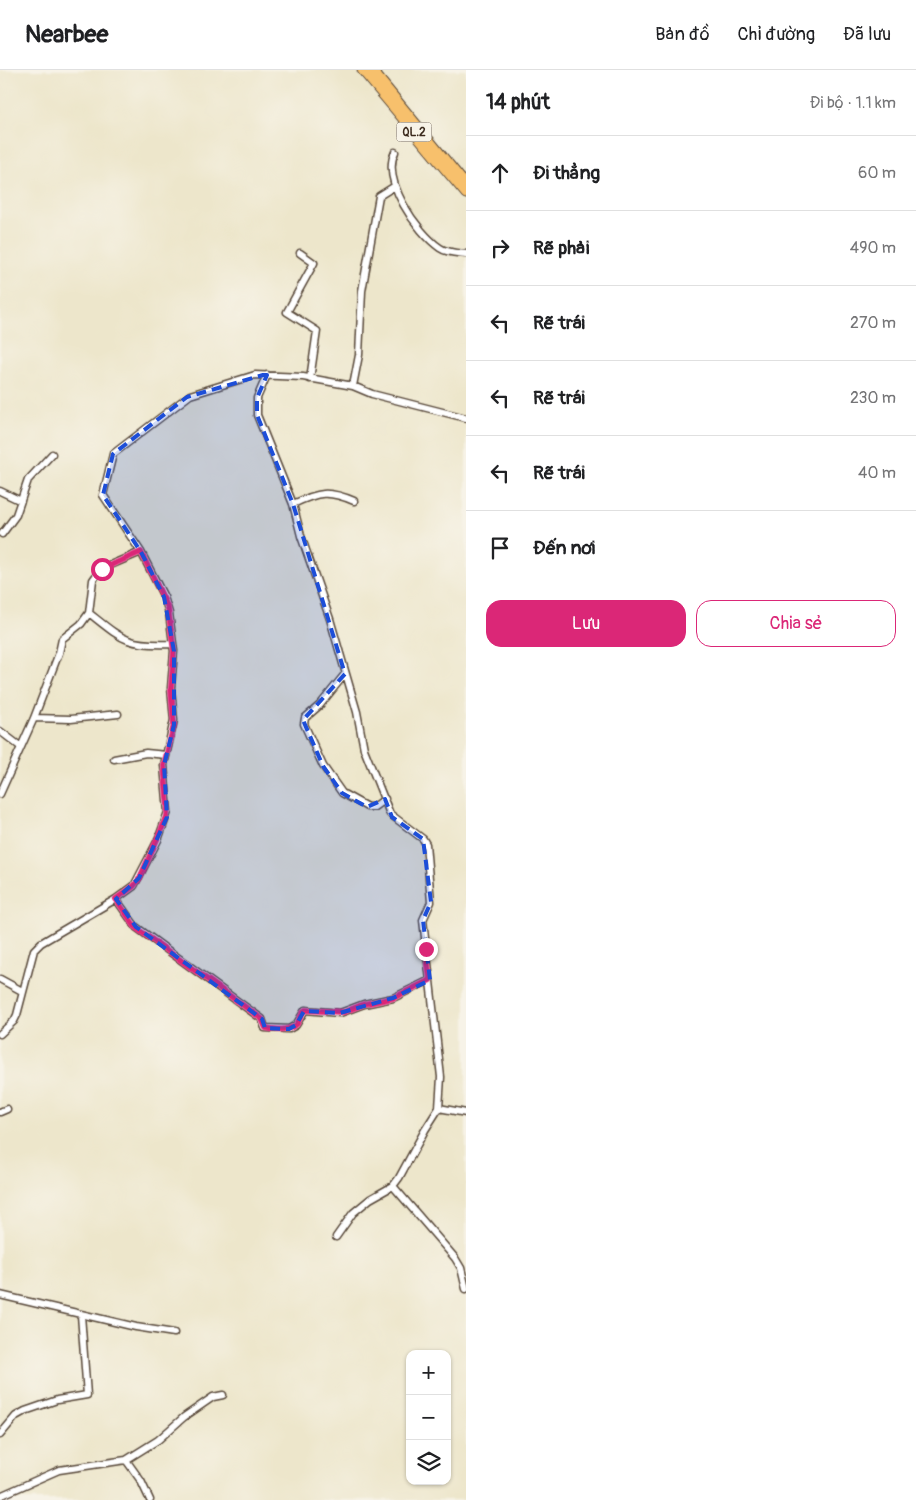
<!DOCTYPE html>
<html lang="vi">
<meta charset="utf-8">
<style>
:root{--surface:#fff;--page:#f2f2f2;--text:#202124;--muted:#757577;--line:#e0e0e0;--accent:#db2777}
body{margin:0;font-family:Pangolin,sans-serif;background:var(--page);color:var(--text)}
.controls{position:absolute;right:15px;bottom:15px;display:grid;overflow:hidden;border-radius:10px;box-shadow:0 1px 4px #0004}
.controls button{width:45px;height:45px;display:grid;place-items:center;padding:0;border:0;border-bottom:1px solid var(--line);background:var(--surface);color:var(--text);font:25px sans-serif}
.stop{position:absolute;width:15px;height:15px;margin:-11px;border:4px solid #db2777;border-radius:50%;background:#fff}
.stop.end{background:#db2777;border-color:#fff;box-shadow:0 1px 5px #0008}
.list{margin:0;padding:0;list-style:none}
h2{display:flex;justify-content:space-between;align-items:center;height:65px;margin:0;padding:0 20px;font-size:21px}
h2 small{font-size:16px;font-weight:400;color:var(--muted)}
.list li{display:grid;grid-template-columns:32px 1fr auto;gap:15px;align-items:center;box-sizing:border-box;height:75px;padding:0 20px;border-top:1px solid var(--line)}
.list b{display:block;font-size:19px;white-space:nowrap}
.list em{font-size:16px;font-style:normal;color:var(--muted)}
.actions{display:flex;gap:10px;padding:15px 20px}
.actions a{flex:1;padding:11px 0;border:1px solid var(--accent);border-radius:15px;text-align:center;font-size:18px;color:var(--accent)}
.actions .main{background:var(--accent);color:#fff}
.icon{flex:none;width:28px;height:28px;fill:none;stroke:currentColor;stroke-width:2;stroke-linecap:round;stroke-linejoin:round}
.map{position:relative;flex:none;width:466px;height:1430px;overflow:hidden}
header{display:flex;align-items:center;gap:30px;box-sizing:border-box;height:70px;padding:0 25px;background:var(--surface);border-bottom:1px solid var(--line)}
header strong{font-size:24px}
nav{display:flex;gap:28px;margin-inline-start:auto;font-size:18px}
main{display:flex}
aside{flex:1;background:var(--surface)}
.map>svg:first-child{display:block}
</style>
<header>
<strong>Nearbee</strong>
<nav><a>Bản đồ</a><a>Chỉ đường</a><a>Đã lưu</a></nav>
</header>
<main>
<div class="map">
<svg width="466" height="1430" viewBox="0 0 466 1430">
<rect width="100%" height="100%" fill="#f7f3e8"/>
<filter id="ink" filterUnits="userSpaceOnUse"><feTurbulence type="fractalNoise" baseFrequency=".02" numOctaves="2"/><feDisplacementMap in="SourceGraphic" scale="10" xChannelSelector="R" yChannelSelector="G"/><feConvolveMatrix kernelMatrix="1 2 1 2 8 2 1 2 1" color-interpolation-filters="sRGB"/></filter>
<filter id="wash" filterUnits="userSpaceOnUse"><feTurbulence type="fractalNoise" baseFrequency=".0096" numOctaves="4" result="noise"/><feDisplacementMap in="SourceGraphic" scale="20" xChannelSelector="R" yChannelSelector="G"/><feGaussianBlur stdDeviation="1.12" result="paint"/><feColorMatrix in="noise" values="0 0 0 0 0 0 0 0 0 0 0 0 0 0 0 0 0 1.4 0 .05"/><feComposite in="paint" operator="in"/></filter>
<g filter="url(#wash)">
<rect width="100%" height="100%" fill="#ede6cb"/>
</g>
<g filter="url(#ink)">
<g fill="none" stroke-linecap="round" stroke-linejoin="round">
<g stroke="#564638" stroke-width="9">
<path id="minor" d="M395,82c-14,29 22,80 45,96 7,5 18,5 26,6
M300,183l14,10 -27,49 30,19 -7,48
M267,305l-10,23v17l36,89 8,32 29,83 27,93 7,37 26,65 33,25 3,5 5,58 -8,18 18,157 -2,31 -14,22 -26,48 -6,8 -23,13 -17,14 -17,24
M353,316l6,-31 3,-64 17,-95 16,-10
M0,421l21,10
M293,434c26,-12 35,-14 61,-3
M2,464l14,-19 12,-35 24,-26
M89,543c34,27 38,33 84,31
M345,604l-25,31 -15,13 -1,6 19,42 19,27 25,14h7l11,-8
M34,648l37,1 47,-5
M0,661l21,16
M114,689l32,-6 20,2
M0,724l34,-76 25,-65 3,-14 19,-15 8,-11 4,-33 8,-11 40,-17
M116,829l20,28 126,92 3,9 24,1 7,-4 9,-15 35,3 24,-9 29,-6 37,-18
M0,909l22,12
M0,964l14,-13 3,-6 17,-65 7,-7 75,-44 18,-13 24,-46 10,-28 -4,-47 10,-45 -3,-32 3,-37 -5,-38 -5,-16 -23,-45 -38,-57 10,-41 77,-59 65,-20 48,2 50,9 19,8 94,24
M439,1038l27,5
M0,1042l7,-3
M393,1116l62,72 6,10 5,21
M0,1225l136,32 38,6
M0,1365l16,-19 9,-5 32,-11 30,-5 -6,-80
M126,1390l15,21 9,19
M0,1426l59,-26 67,-10 32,-20 26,-23 29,-20 10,-2"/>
</g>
<g stroke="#564638" stroke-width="11">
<path id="highway" d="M362,0l104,124
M372,0l94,115"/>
</g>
<use href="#minor" stroke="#fff" stroke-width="6"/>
<use href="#highway" stroke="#f7c06c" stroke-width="9"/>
</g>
</g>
<g fill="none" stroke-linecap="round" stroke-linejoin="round" filter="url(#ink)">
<path stroke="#db2777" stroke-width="6" d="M102,499l39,-17 27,56 6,43 -3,37 3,37 -10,40 4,42 -1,10 -27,61 -6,8 -18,13 20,29 126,91 4,9c8,2 24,3 31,-4 3,-5 4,-10 8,-14l39,2 20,-8 29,-6 37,-18 -4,-31"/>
</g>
<path fill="#1d4ed8" fill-opacity="0.2" stroke="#1d4ed8" stroke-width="4" stroke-dasharray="10 6" stroke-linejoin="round" d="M263,305h4l-10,23v17l36,89 52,170 -42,46 20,46 19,27 25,14 18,-8 7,18 31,22 8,63 -8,18 7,60 -37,18 -53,15 -36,-2 -8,14 -7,4 -24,-1 -3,-9 -126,-92 -20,-28 23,-21 28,-61 -3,-52 10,-40v-74l-10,-54 -23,-45 -38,-57 10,-41 74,-57z"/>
<g text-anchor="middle" stroke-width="4.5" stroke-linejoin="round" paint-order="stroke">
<rect fill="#f7f3e8" stroke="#73665b" stroke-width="1" x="396.5" y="52.5" width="35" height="19" rx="4"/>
<g font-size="12" font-weight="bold" fill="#3b2a1e">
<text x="414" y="66">QL.2</text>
</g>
</g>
</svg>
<div class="controls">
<button>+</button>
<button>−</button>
<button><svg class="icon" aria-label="layers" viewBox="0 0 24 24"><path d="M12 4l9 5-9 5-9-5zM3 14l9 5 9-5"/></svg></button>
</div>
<div class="stop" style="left:102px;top:499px"></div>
<div class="stop end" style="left:426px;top:879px"></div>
</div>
<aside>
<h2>14 phút<small>Đi bộ · 1.1 km</small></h2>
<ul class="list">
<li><svg class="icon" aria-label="ahead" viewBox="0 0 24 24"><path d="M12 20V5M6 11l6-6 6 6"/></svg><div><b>Đi thẳng</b></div><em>60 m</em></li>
<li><svg class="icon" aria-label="right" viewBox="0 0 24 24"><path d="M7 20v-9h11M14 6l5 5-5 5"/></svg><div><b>Rẽ phải</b></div><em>490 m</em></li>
<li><svg class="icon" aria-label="left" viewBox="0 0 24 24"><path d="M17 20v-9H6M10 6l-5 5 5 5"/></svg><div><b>Rẽ trái</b></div><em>270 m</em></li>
<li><svg class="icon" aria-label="left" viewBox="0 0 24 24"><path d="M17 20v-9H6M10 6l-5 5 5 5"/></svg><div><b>Rẽ trái</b></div><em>230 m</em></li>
<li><svg class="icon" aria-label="left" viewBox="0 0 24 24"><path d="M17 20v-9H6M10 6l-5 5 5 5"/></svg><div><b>Rẽ trái</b></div><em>40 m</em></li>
<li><svg class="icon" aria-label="arrive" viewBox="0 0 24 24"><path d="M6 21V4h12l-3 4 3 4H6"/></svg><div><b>Đến nơi</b></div></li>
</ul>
<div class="actions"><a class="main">Lưu</a><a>Chia sẻ</a></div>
</aside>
</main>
